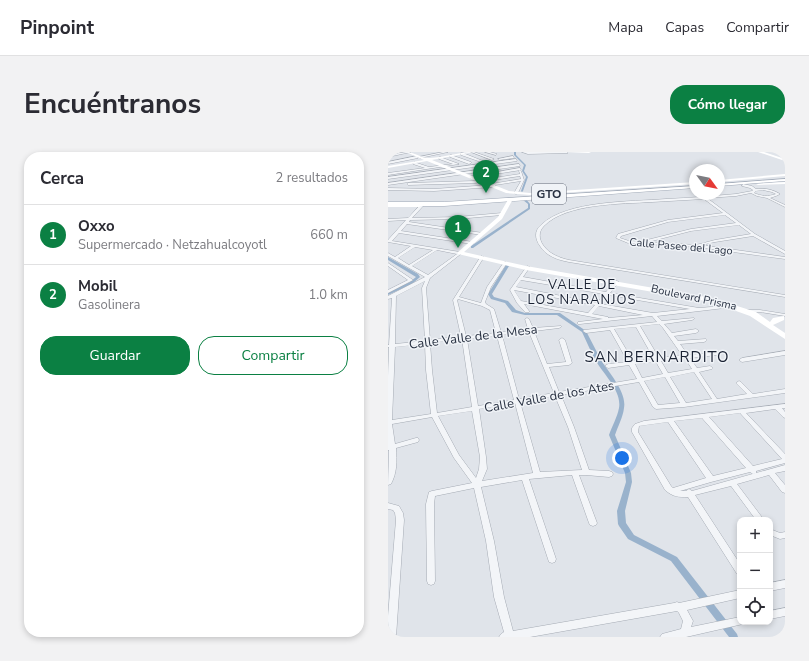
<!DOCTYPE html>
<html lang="es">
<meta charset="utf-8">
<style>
:root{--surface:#fff;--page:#f2f2f3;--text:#2b2b33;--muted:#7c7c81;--line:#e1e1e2;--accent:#0b8043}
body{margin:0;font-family:"Nunito Sans",sans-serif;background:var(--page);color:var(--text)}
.controls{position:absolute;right:12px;bottom:12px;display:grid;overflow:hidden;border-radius:8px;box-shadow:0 2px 6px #0003}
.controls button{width:36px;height:36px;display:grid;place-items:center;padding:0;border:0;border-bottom:1px solid var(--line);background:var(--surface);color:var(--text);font:20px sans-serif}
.compass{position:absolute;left:301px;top:12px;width:36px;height:36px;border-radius:50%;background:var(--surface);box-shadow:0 2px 6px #0003;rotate:123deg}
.you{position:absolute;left:234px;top:306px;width:14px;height:14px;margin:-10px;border:3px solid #fff;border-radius:50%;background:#1a73e8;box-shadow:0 0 0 6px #1a73e833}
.badge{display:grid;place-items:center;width:26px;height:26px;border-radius:50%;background:var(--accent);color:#fff;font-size:13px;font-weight:700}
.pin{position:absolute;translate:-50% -33px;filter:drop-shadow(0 1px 2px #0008)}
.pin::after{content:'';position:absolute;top:21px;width:14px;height:12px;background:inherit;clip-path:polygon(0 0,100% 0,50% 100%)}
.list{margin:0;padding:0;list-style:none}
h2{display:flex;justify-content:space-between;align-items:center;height:52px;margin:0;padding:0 16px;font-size:17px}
h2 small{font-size:13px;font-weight:400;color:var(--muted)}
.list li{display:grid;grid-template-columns:26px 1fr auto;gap:12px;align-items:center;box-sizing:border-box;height:60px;padding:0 16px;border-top:1px solid var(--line)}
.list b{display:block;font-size:15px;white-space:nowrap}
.list p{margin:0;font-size:13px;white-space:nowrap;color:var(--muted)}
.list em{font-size:13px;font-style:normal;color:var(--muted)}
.actions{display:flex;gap:8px;padding:12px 16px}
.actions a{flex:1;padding:9px 0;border:1px solid var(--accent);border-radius:16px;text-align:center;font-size:14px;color:var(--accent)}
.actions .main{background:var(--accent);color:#fff}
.icon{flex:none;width:22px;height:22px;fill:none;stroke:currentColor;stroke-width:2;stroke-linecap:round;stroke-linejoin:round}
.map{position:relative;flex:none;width:397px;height:485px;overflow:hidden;border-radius:16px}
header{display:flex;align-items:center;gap:24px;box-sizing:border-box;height:56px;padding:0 20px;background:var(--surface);border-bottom:1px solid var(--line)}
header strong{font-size:19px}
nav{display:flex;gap:22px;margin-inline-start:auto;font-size:14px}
.intro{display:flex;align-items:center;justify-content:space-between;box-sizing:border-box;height:96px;padding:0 24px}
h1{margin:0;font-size:28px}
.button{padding:10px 18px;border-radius:16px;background:var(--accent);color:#fff;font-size:14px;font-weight:700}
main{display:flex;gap:24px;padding:0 24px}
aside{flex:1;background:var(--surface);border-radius:16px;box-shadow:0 2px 6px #0003}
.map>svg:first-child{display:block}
</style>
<header>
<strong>Pinpoint</strong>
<nav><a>Mapa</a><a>Capas</a><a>Compartir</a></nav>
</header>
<div class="intro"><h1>Encuéntranos</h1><a class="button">Cómo llegar</a></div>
<main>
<aside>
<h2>Cerca<small>2 resultados</small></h2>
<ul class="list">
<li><span class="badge">1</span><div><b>Oxxo</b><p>Supermercado · Netzahualcoyotl</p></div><em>660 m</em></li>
<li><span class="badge">2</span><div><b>Mobil</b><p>Gasolinera</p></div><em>1.0 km</em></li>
</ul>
<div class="actions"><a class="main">Guardar</a><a>Compartir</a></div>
</aside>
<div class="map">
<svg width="397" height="485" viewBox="0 0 397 485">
<rect width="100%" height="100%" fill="#e0e4ea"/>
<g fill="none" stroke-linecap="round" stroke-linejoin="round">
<path fill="#99b2cc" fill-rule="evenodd" d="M126,0h2v3l10,10 -2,6 4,6 -5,14 -1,1 -1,-1 5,-14 -4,-6 2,-6 -10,-10z
M135,46h2l5,6v5l-57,39h-2v-2l57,-38v-4l-5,-4z
M0,105l30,17 2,3 -8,7 -24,11v-3l22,-10 6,-5 -28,-17z
M118,113l3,1 -17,28 2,3 14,4 8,9 9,3h35l26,18 14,27 -1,1 -2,1 -3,-2 -12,-26 -25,-17h-32l-13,-3 -7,-9 -14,-4 -3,-5z
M211,207l2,1c8,13 26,32 23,48 -1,9 -6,18 -9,27l16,38 1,9 -7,29 1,12 8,12 43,22 60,77 1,3h-9l-58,-76 -43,-22 -9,-13 -1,-2 -1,-13 9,-29 -1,-9 -16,-38c3,-9 8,-17 10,-27 3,-17 -15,-33 -23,-47z"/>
<g stroke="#a5abb4" stroke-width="1">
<path id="street" d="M18,0h5l-23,5v-2z
M55,0h5l-28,6 -1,-1z
M83,0h3l20,7 -2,1z
M97,0h5l7,2 -1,1z
M134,0h45l1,1 -40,1z
M73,1h2l20,8 -2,1 -20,-7z
M63,3l20,7v1l-2,1 -19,-7z
M29,4l1,2 -30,6v-2z
M125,4l1,2 -15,2 -1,-1z
M52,5l19,7 -71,11v-2l37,-5 -12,-4 1,-2 15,5 24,-3 -14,-5z
M128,7l1,2 -129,18v-2z
M131,12l1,2 -132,19v-2z
M132,16l1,2 -51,8 -1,-1z
M132,18l1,1 3,9 -6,13 -2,1 -2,-1 7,-12 -26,4v1l-1,1 -60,4 -46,-1v-2l46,1 56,-4 1,-1 30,-5 -1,-3 -45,7 -67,2 -1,-1 1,-1 67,-2 45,-7 -1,-3z
M355,32l9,2 4,3c8,-1 16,0 24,5l-4,2 -6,2 15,7v2l-18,-9 -10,-2 -6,-3 -15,3 -29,2 48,36 30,17v3l-32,-18 -38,6 -14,3 84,12v2l-89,-12 -68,-4 -12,-5 2,-4 50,-14 55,-7 -19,-14c-17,1 -35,2 -52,3 -30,2 -86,1 -108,24 -6,6 -5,13 -1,19 6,9 17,13 26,15l216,35v2l-216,-35c-11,-2 -23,-6 -29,-16 -5,-7 -6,-15 1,-21 26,-25 90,-23 125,-26 23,-1 47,-3 70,-5l16,-3 1,-1 -3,-2 -8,-2zM375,38l9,2 4,2c-8,3 -15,2 -22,-1l2,-2zM337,63l11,8 -45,6 -44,11 -1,1 2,1 -19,-1 -9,-3 1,-2 47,-14zM351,73l12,9 -36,6 -19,5 -48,-3 43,-11z
M33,52l3,1 -12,13 45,-1 45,-4 2,1 -2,1 -45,4 -47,1 -1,2 74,11 1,1 -2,1 -75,-11 -6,7 72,11 1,1 -2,1 -73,-11 -7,8 68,11 2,1 -32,25 -4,10 4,52 31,-4 -8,-36 28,-44 3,1 -25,40 22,6 6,-16 17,-25h2l1,1 -16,24 -6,15 1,2 8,5 7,23 27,-3 -3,-10 2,-1 2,1 4,9 28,-2v1l-2,1 -25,3 13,33 19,-2 -7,-22 3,-2 3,2 7,23 -3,2 -20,2 10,25 78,-13 -8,-14 -21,3 -3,-2 3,-2 20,-2 -18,-32 -24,3 -3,-2 1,-1 73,-8 -5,-6 -72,8h-2v-2l25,-3 -79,-15 5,7v1h-4l-8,-9 -7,-13 17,-24 3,1 -7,10 83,15 9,-11h2l2,1 -9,11 89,15 36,-3v1l-2,1 -76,9 5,5 32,-3v1l-2,1 -28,4 8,9 24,-4 3,2 -3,2 -22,3 4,5 28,-2 1,1 -1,1 -2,1 -24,2 8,11 31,-3 1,1 -1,1 -2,1 -27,3 7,10 13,-2 3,2 -1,1 -13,3 18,27 30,-5 -11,-11 3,-2 2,1 12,12 32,-5v4l-101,14 -28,2 -3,-2 -14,-25 -78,13 13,32 15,43 20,1 3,1 1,2 -1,2 -3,1 -23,-2h-7l18,48 -1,2 -3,1 -3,-1 -1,-2 -17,-48 -43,4 27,80 -1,3 -3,1 -3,-1 -1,-3 -26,-79 -41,7 13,54 10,56 9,34 161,-28 3,-1 2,1 61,-13v8l-53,12 6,11 -2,6 49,-10v5h4l-1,2 -57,13h-26l2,-3 19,-5 2,-8 -4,-8 -2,-2 -147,26h-31l2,-3 3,-2 -10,-35 -8,-56 -12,-53 -39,8 -1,8 1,77 -1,3 -3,1 -3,-1 -1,-3 -1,-77 3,-12 3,-1 40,-8 -18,-25 -22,-41 -40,7 3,20 21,-6h2l1,2 -1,2 -22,6c1,13 1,25 -5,36l-3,1 1,-35h-1v-74l1,-29h-1v-2h1l3,-47 -4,1v-3l37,-19 -37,-21v-3l7,4 16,-11 -23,-4v-2l18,-20 -18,1v-2l20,-1zM27,95l18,3 -24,15 -11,-7zM49,98l20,4 -29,21 -16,-9zM133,128l83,14 -7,9 -81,-16zM37,129l-3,7 3,53 -30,3 1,-48zM126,138l81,15 -7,8 -67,-12zM220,143l82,14 -37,4 -52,-9zM70,147l24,7 8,4 6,23 -30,3 -9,-36zM211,154l44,9 -35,3v-1l-16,-3zM271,172l4,4 19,27 -23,3 -19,-32zM248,175l18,32 -21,2 -19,-32zM141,180l25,61 -35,6 -17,-64zM109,184l17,64 -36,6 -11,-67zM74,187l10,68 -35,6 -5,-43 -2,-27zM37,192l1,26 5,44 -39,6 3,-73zM297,206l7,11 -24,4 -7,-12zM268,210l7,12 -21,4 -7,-14zM306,220l18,27 -26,4 -16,-26zM277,225l15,26 -22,2 -14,-24zM167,244l13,31 14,43 -42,2 -20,-70zM127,251l18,70 -51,8 5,-12 -1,-12 -7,-48zM84,259l8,46 -1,12 -3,9 -17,-23 -21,-39z
M0,111l25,17 -25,13v-3l20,-10 -20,-14z
M356,158h16l25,4v2l-25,-4h-14l-2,-1z
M397,199v4l-43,7 -3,-2 3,-2z
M397,252v4h-3l3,4v6l-2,-1 -8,-8 -29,4 39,41v9l-29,8v2l-3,1 -3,-2 -39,10 -31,9h6l3,-2 3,2 93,-26v6l-10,2 10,12v8l-3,-1 -13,-17 -32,9 27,36h-8l-25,-34 -36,9 45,69v11l-3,-1 -49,-77c-10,0 -15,0 -23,-7l-33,-58v-4l3,-4 9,-3zM352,261l42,46 -29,7 -44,-49zM314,266l44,50 -33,8 -39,-55zM280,270l38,56 -33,10 -2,-2 -33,-54 1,-6z
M0,351l11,3 4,7 1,7 -8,117h-8v-21l8,-96 -1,-7 -2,-3 -5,-1z
M382,377l10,4 5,-1v6l-5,1 -10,-4z
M397,428v8l-15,3v-8z
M397,456v8l-15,3v-8z"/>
</g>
<g stroke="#9fa8b6" stroke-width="1">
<path id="primary" d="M397,27v2l-66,5v-2z
M307,34v2l-251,18h-56v-4h56z"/>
</g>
<use href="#street" fill="#f3f5f8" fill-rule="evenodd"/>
<path fill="#fff" fill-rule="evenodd" d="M18,0c9,0 16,7 24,6 15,-1 29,-6 44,-6l-42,8 77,31 21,2 165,-11v2l-165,11 -24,-2 -79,-32 -39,7v-2l36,-6z
M177,0h26l-2,1z
M370,0h6l21,7v2z
M397,22v2l-66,6v-2z
M397,30v2l-27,1 -2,-1z
M121,46l4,1 -11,20 -38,33 62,14 186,32 44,14 14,10 3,-4 11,-2v4l-11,5 12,8v6l-35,-23 -39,-14 -185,-32 -68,-16v-2l40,-35z
M0,53h31l2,1 -2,1h-31z"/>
<use href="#primary" fill="#fff" fill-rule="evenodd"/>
</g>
<g text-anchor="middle" stroke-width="3" stroke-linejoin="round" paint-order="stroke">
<g font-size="11" fill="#283142" stroke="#f0f3f7">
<text transform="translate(293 94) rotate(5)" y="4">Calle Paseo del Lago</text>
<text transform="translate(306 145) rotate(12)" y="4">Boulevard Prisma</text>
</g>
<rect fill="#f0f3f7" stroke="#646b78" stroke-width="1" x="144" y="32" width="34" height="20" rx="3"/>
<g font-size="12" font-weight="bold" fill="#283142">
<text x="161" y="46">GTO</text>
</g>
<g font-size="13" letter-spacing="1" fill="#1a2233" stroke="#f0f3f7">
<text x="194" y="137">VALLE DE<tspan x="194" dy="15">LOS NARANJOS</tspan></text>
</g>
<g font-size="13" fill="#283142" stroke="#f0f3f7">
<text transform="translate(85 184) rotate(-7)" y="5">Calle Valle de la Mesa</text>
<text transform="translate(161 244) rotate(-10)" y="5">Calle Valle de los Ates</text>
</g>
<g font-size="15" letter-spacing="1" fill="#1a2233" stroke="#f0f3f7">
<text x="269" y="210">SAN BERNARDITO</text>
</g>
</g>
</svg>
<div class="controls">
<button>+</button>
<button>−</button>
<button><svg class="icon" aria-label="locate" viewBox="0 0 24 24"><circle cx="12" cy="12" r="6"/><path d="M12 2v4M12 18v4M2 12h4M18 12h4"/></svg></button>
</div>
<svg class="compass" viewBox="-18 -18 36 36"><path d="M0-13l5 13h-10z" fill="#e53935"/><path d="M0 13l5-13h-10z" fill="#7c7c81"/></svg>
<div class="you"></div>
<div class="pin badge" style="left:70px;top:96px">1</div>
<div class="pin badge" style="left:98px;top:41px">2</div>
</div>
</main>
